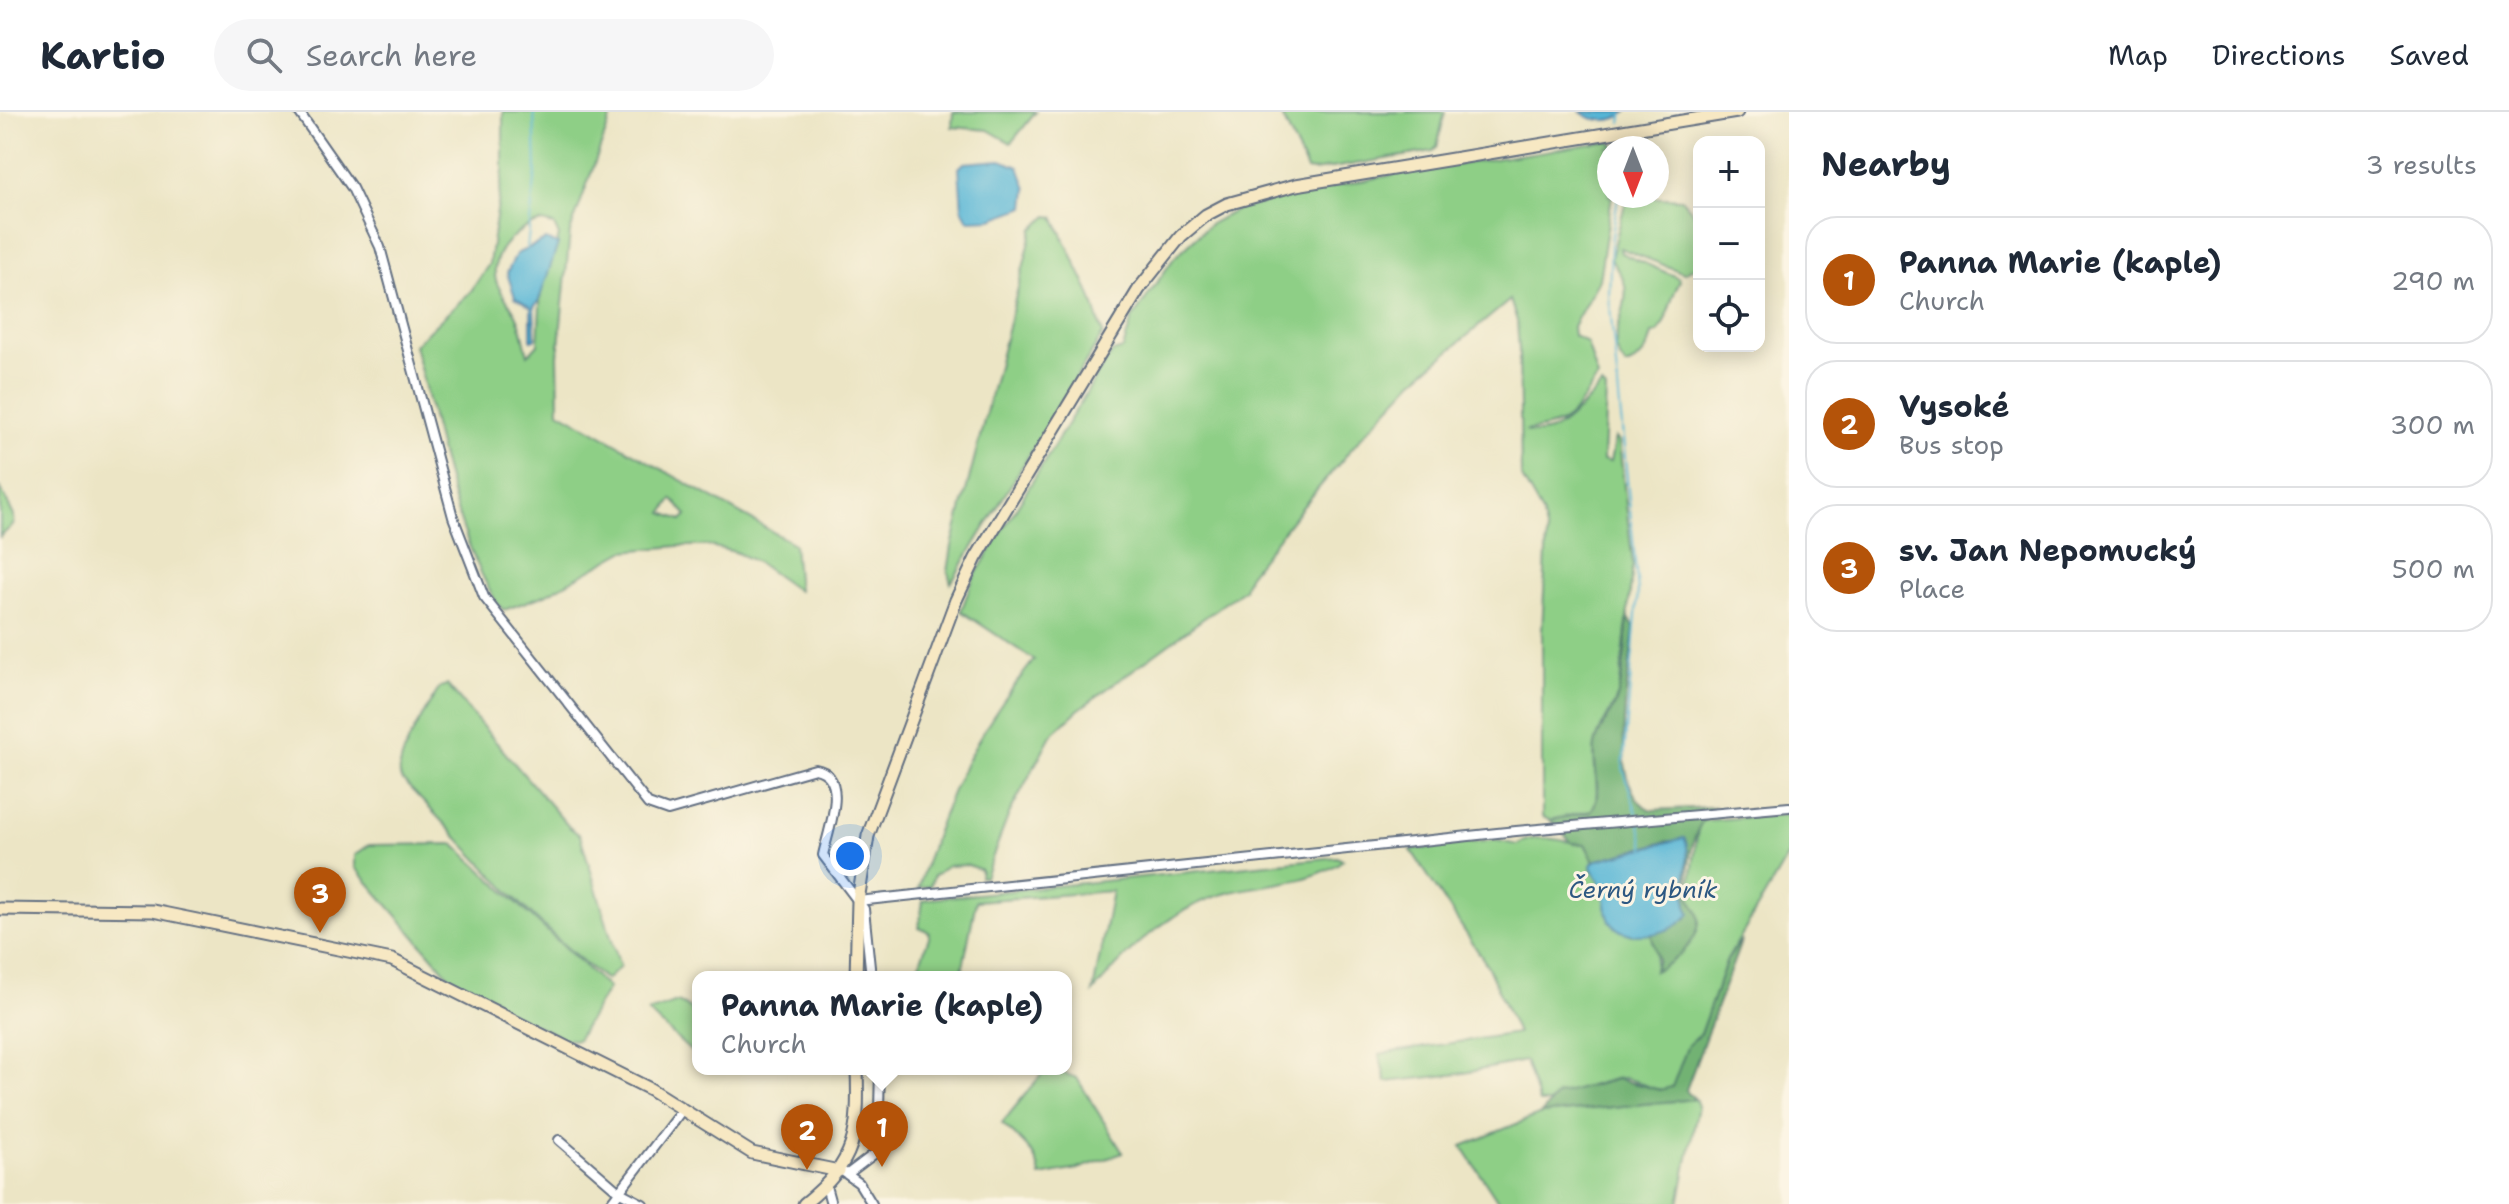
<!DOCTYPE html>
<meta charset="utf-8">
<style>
:root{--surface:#fff;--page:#f6f6f7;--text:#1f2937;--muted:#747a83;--line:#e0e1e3;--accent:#b45309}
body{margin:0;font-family:"Shantell Sans",sans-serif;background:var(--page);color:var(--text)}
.controls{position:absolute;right:24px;top:24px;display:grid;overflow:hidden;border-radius:16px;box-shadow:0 4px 20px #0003}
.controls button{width:72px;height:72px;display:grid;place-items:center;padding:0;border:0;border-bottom:2px solid var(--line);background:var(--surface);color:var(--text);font:40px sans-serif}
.compass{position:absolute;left:1597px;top:24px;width:72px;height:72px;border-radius:50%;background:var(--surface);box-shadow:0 4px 20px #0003;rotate:180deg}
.you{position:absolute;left:850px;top:744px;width:28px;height:28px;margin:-20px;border:6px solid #fff;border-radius:50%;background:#1a73e8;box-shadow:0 0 0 12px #1a73e833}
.badge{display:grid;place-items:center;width:52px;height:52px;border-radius:50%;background:var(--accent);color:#fff;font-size:26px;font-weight:700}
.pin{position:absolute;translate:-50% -66px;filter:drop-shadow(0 2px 4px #0008)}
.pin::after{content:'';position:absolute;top:42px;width:28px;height:24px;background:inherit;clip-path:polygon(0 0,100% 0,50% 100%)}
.popup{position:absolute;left:692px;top:859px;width:380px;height:104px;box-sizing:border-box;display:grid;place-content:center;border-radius:16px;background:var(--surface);filter:drop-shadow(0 2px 6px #0005);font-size:26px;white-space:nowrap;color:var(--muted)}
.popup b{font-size:30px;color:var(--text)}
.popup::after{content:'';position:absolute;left:50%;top:100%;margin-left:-16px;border:16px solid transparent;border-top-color:var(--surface)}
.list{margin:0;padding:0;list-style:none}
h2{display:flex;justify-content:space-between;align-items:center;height:104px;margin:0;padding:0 32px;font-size:34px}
h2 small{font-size:26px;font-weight:400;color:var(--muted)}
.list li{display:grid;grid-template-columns:52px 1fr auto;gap:24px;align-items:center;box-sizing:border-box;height:128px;margin:0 16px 16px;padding:0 16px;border:2px solid var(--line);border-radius:32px}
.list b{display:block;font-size:30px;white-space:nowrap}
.list p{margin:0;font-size:26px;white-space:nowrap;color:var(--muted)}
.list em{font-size:26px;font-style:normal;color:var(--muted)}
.icon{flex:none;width:44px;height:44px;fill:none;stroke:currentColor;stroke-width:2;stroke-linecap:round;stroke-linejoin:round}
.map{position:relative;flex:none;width:1789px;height:1092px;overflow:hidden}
header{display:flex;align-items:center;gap:48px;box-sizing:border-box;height:112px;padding:0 40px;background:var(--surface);border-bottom:2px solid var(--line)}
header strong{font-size:38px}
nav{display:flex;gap:44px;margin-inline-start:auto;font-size:28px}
.search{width:560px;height:72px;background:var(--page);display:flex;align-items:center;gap:20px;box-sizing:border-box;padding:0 28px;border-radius:44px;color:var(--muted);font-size:30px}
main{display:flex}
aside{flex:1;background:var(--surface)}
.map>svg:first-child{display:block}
</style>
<header>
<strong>Kartio</strong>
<div class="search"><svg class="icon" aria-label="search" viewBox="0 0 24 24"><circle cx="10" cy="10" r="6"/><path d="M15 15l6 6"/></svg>Search here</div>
<nav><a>Map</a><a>Directions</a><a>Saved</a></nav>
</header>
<main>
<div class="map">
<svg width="1789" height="1092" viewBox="0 0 1789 1092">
<rect width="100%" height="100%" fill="#fcf5e5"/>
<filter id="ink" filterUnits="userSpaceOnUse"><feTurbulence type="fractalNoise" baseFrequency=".0125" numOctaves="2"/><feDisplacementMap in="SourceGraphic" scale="16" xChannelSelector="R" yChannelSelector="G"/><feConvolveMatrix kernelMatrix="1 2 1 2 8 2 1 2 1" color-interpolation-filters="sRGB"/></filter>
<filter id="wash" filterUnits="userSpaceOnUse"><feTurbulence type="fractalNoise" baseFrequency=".006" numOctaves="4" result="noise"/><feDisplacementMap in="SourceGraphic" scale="32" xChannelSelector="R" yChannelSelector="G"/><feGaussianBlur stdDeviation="1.8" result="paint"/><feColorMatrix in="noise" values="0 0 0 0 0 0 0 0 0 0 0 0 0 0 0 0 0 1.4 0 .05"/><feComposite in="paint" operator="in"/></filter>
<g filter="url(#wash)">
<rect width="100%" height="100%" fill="#ece5c5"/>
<path fill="#8ecf86" stroke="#547f72" stroke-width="2" fill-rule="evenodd" d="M503,0h110l-43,120 -12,124 1,55 235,133 4,47 -41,-29 -22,-10 -26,-6h-31l-54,5 -79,44 -41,15 -6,-5c-47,-79 -60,-173 -84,-260l57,-54 18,-27 14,-93zM542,110l12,3 5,11 -18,50 -3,58 -10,11c-3,-11 -5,-25 -10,-36 -5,-14 -23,-30 -23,-45 -2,-26 24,-47 47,-52zM672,387l15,16 -5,5 -19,-7z
M953,0h83l-25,31 -23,-13 -36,-3z
M1280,0h165l-8,35 -4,4 -119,20 -7,-1z
M1610,29l6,7h-7v48h3l-13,84 -27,48 1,7 14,8 11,35c-28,35 -20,47 -73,53 34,11 55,-25 77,-45l4,4 -3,70 7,2 5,-24 4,4 14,123 -14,127c-6,19 -20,33 -24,53 -4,22 7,44 -2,65l-43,10 -8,-3v-186l5,-98 -5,-20 -21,-37 -2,-126 -2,-29 -7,-21 -97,81 -49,53 -69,82 -47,60 -4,13 -166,121 -27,25 -42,79 -24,63h-5l1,-7 -13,-5 -21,1 -13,10 -4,10 -12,2c30,-96 53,-149 116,-228l-73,-49 12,-32 129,-212 11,-15 10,-3 9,-30 42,-61 36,-34 26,-14 68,-18 93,-18z
M1627,84l54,3 18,20v46l-15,8 -64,-25 1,5 58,25 1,3c-11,18 -10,36 -22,52l-6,1c-3,14 -11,27 -26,32 -25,-25 4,-52 -1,-80 -2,-13 -11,-17 -14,-28z
M1048,104l6,1 37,79 12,38 -152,249 -3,-11 4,-26 81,-317z
M0,375l14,29v8l-14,13z
M447,573l122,142 11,8 40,132 -14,13c-76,-58 -138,-134 -205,-201 -9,-20 28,-73 39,-92z
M1789,702v40l-62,106 -27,74 -12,11 -16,43c-19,6 -33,-9 -50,-10 -10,0 -67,18 -72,25h-11l-14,-42 -66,13 -73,8 -7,-28 138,-21 -30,-68 -76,-115 84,-10 22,5c20,-14 45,-3 68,-1l9,17 -3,5 13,25 4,25 23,19 20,-2 6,16 -3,21c26,-8 38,-28 45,-54l-10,-21 10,-74z
M454,732l154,144 -31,52 -13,-1 -98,-48 -17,-15 -94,-109v-12l14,-10z
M1336,745l7,3c-30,24 -76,23 -112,32 -58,14 -101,56 -138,100l19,-101 -136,10 -15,76h-46l14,-40v-5l-10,-5 4,-26 6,-2z
M677,890c27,8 21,32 21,56l-50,-46z
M1060,960l17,6 46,75 -45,16 -38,7c-3,-26 -21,-36 -38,-53l40,-49z
M1695,987l3,7 -19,98h-179l-38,-58 79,-32z"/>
<path fill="#72b273" stroke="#467068" stroke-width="2" d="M1628,504l6,11c-3,42 -30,162 17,183l63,-3c-22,20 -28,57 -25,87 1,9 9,13 10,22 3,24 -26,48 -45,55l4,-11 -7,-27 36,-15 -4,-34 5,-34 -20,-9 -74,20 -9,-17 -13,-1 -22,-23 40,-8c15,-18 2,-44 5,-66 3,-18 15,-28 21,-44 9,-27 9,-58 12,-86z
M1742,827l-56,151 9,9 -154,15 16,-19 60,-16 43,11 12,-3 16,-42 12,-11 27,-74z"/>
<path fill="#57b6d6" stroke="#39729a" stroke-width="2" d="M1581,0h46c-12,11 -34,11 -46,0z
M1001,48l18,7 8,22 -2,18 -33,12 -24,1 -6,-11 -3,-41 5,-5z
M545,128l13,4 -20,59 -4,3 1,33 -4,1v-33l-16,-10 -8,-24 9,-19z
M1684,726c10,15 -6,50 6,75 -13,21 -61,31 -78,11 -7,-9 -5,-20 -8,-30 -2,-10 -9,-20 -13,-29l3,-4z"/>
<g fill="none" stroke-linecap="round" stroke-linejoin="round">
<path stroke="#57b6d6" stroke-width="2" d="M1621,11l2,-11
M1623,27l1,9
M1618,84l-7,47 -2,53 29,295 -15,177 14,46
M527,136l9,-77 -2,-59
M1639,710l6,26"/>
</g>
</g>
<g filter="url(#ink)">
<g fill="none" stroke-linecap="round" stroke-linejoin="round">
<g stroke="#646f82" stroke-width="12">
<path id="street" d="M299,0l53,76 28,59 73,270 31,80 164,207 20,7 147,-42c36,6 13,62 8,86l41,54 7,68
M858,789l658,-70 273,-24
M559,1028l59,51 25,13
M845,1061l14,10 13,21
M849,1061l29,-22 2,-82
M826,1074l5,18
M610,1092l72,-94"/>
</g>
<g stroke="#646f82" stroke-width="15">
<path id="secondary" d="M0,797l153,2 239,49 258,129 102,64 87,18
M856,865l2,-76 10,-65 88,-236 20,-42 163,-269 42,-53 25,-21 21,-11 69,-19 441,-73
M804,1092c53,-42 55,-71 53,-135"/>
</g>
<use href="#street" stroke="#fff" stroke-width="8"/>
<use href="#secondary" stroke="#f7e8c3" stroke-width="11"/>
</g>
</g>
<g text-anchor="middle" stroke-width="6" stroke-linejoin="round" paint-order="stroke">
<g font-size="24" font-style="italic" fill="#2d5882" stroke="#fcf5e5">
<text x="1643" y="786">Černý rybník</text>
</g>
</g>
</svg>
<div class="controls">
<button>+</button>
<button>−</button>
<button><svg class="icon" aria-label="locate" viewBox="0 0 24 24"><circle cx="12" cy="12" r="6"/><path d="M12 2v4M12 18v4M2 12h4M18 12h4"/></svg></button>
</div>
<svg class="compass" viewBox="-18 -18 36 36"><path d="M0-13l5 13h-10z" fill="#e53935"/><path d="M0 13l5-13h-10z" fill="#747a83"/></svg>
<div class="you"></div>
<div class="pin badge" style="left:882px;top:1055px">1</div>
<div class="popup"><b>Panna Marie (kaple)</b>Church</div>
<div class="pin badge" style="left:807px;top:1058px">2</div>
<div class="pin badge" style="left:320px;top:821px">3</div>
</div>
<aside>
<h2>Nearby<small>3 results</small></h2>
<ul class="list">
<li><span class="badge">1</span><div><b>Panna Marie (kaple)</b><p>Church</p></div><em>290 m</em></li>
<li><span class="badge">2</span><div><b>Vysoké</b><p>Bus stop</p></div><em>300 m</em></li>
<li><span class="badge">3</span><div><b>sv. Jan Nepomucký</b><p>Place</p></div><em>500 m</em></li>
</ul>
</aside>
</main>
